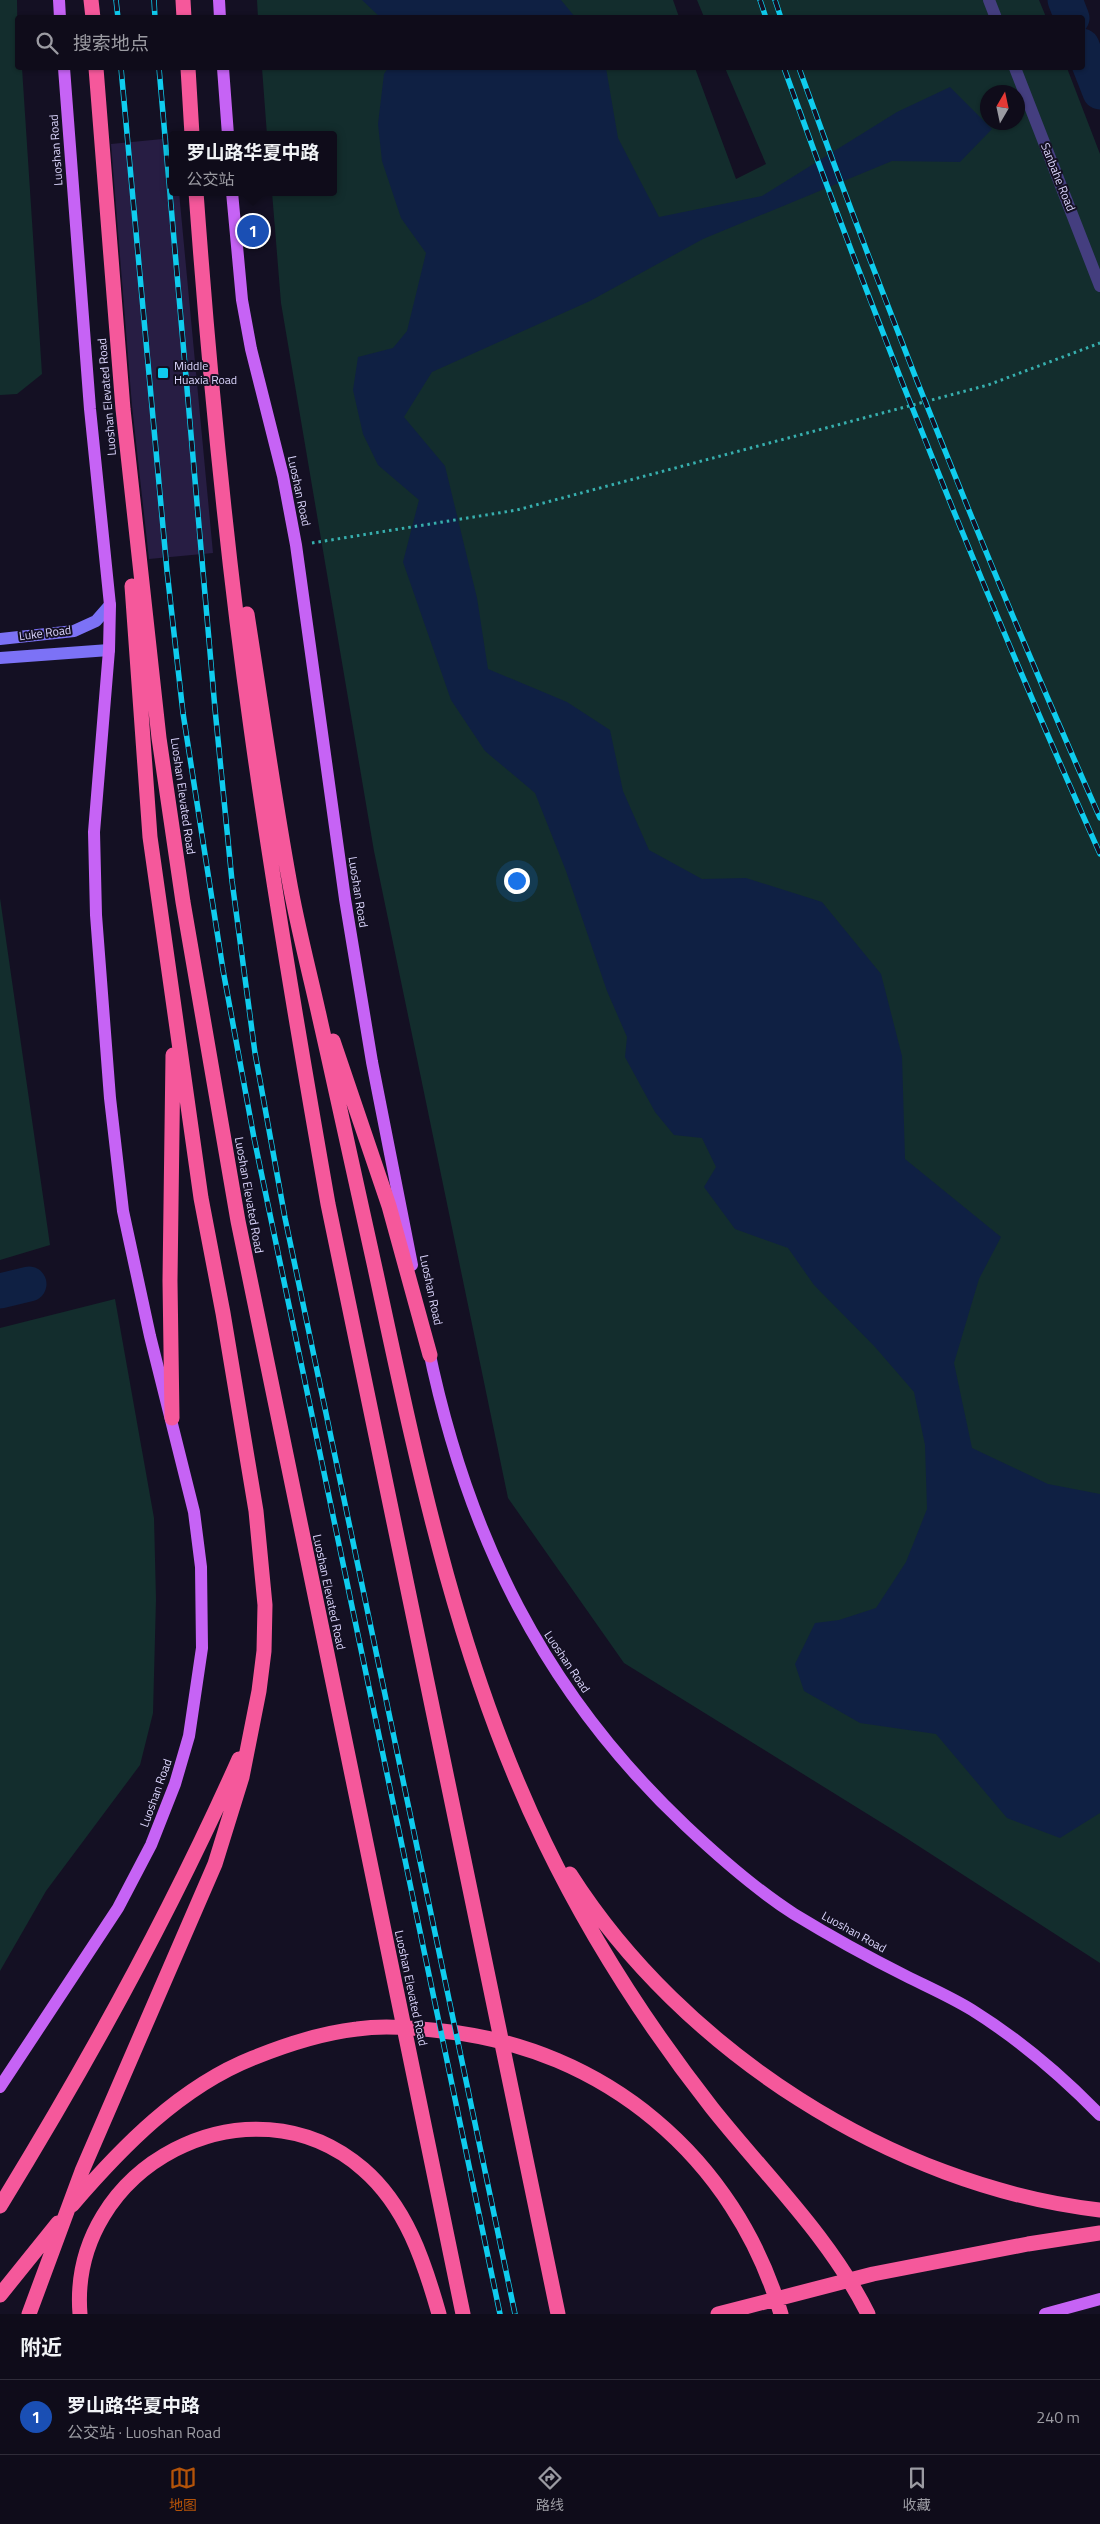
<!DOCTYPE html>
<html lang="zh">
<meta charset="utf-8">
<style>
:root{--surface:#0f0c1a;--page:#1d1a27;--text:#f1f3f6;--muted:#9b9ba2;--line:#2f2c39;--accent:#b45309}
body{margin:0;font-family:"Titillium Web","Noto Sans SC",sans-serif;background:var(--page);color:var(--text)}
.compass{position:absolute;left:980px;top:85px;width:45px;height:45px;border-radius:50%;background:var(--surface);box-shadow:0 1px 4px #0004;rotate:9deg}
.you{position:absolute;left:516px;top:880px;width:18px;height:18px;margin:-12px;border:4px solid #fff;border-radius:50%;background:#1a73e8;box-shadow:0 0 0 8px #1a73e833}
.badge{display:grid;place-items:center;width:32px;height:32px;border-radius:50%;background:var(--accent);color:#fff;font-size:16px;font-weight:700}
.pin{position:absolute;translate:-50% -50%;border:2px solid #fff;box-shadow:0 1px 5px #0006}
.popup{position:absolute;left:169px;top:131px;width:168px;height:65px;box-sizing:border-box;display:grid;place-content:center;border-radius:5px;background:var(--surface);filter:drop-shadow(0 1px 4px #0005);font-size:16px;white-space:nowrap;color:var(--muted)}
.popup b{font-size:19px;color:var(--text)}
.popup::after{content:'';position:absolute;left:50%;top:100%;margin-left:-10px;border:10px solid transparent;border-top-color:var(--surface)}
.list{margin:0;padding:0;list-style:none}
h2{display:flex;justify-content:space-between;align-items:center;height:65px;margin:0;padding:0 20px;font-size:21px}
h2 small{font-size:16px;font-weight:400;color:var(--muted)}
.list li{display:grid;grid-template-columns:32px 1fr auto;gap:15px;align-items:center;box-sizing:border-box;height:75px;padding:0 20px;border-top:1px solid var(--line)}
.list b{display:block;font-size:19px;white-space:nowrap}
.list p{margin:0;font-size:16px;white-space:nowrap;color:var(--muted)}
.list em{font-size:16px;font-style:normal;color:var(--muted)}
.icon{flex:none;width:28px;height:28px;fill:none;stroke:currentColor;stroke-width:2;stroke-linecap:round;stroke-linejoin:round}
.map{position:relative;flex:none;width:1100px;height:2314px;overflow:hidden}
.search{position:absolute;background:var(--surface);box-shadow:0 1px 4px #0004;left:15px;right:15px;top:15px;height:55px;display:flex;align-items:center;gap:12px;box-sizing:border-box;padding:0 18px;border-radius:5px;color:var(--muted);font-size:19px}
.sheet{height:140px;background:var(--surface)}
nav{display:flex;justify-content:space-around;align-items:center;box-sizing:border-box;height:70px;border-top:1px solid var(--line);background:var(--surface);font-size:14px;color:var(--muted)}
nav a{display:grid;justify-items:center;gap:2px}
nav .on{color:var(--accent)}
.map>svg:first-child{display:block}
</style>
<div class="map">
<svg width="1100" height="2314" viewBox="0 0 1100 2314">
<rect width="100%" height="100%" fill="#141023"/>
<path fill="#132d2d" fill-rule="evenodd" d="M0,0h17l1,68h4l20,306 -25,20 -17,1z
M257,0h416l6,17 -421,1z
M697,0h342l7,17h-342z
M262,68h433l41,111 30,-15 -41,-96h342l33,86v1809l-197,-127 -279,-173 -116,-165 -134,-647 -93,-548 -9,-111h61v-57h-66zM988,92h30v30h-30z
M0,898l50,347 -50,15z
M115,1299l39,219 2,81 -3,114 -13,52 -94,126 -46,80v-643z"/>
<path fill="#0f2043" d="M362,0h199l14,17h-195z
M388,68h218l12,70 41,79 103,-21 135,-84 53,-25 42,42 -32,33 -68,-1 -189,78 -113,62 -158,71 -28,45 41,49 32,132 11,71 79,33 43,28 13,61 26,59 53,29 44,-1 76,24 59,72 21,82 3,103 96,78 -22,42 -25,84 18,85 76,36 52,10v319l-40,25 -53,-20 -71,-84 -76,-11 -56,-32 -9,-27 20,-41 24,-3 37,-12 30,-46 21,-53 -2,-64 -11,-53 -39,-45 -61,-62 -26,-37 -53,-19 -31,-42 12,-20 -14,-29 -28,-3 -19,-23 -30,-55 2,-20 -20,-46 -41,-120 -31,-78 -50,-42 -34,-51 -48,-138 16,-62 -41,-35 -15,-31 -10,-44 5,-33 35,-9 14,-17 19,-78 -25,-35 -19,-57 -4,-37 6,-50z"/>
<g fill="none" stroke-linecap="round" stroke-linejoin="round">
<path stroke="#0f2043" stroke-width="35" d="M1065,0l7,18
M1082,46l18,46
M0,1291l29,-7"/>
</g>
<path fill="#271d43" d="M173,138v54h6l34,361 -64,6 -17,-153 -21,-262z"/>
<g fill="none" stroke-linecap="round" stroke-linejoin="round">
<path stroke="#37afae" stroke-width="3" stroke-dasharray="2.5 4" stroke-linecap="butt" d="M312,543l205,-33 471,-125 112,-42"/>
<path stroke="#443e7f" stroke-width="12" d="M989,0l7,18
M1015,68l85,218"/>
<path stroke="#7c72f6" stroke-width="12" d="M0,639l74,-8 22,-10 14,-16
M0,658l109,-8"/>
<path stroke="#c663f5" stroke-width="12" d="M59,0l1,18
M219,0l1,18
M223,68l5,67
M232,192l10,108 9,49 32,127 13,69 49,354 27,163 40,203
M428,1346c39,190 116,346 258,480 34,32 69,63 108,88 36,22 74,43 112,62 22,11 45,21 66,34 48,30 89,65 128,105
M0,2087l118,-179 33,-63 24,-61 14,-48 13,-88 -1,-81 -7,-55 -44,-176 -27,-125 -13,-113 -14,-183 -2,-83 15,-182 1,-45 -20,-196 -26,-341
M1045,2314l55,-15"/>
<path stroke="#f5589b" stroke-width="15" d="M91,0l2,18
M183,0l1,18
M96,68l27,341 36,329 24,164 55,319 225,1093
M188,68l4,67
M196,192c13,179 30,358 55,536 22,159 49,317 77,476l230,1110
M247,614c14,89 26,177 42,265 8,46 20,91 30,136 19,84 37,168 56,253 42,195 82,394 170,575 46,95 102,182 167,265 54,68 117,128 156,206
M333,1041l56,165 41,149
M172,1418l-2,-137 3,-226
M570,1874c112,176 322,312 530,336
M72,2205c50,-58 108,-118 181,-147 32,-13 69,-25 104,-29 28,-4 57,-1 85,2 163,17 293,127 339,283
M0,2206c89,-145 170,-292 239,-447
M0,2295l58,-72
M29,2314l53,-143 133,-307 27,-87 17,-86 5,-40 1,-46 -9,-94 -33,-198 -22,-115 -51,-361 -18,-251
M80,2314c-12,-147 170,-243 283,-145 43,37 61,92 76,145
M718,2314l155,-40 155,-30 72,-11"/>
<g stroke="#0fccee" stroke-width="5.5">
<path id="rail" d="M116,0l2,18
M154,0l1,18
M760,0l6,18
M775,0l6,18
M121,68l46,503 16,142 40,257 31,168 246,1176
M159,68l56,641 17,172 23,172 30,165 230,1096
M784,68c95,265 201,528 316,786
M799,68c91,253 192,504 301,750"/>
</g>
<use href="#rail" stroke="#141023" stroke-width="4" stroke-dasharray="11" stroke-linecap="butt"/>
</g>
<rect fill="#0fccee" stroke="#141023" stroke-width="2" x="157" y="367" width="12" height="12" rx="2.5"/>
<g text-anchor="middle" stroke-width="4" stroke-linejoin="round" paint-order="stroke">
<g font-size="12" fill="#dbd5fc" stroke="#141023">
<text transform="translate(56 150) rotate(-94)" y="4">Luoshan Road</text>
<text transform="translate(1058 177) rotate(68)" y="4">Sanbahe Road</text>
<text transform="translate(107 397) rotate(-95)" y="4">Luoshan Elevated Road</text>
<text transform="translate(299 491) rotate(78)" y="4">Luoshan Road</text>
<text transform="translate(45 633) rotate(-7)" y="4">Luke Road</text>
<text transform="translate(183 796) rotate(82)" y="4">Luoshan Elevated Road</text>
<text transform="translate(358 892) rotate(81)" y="4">Luoshan Road</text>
<text transform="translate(249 1195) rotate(80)" y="4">Luoshan Elevated Road</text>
<text transform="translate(431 1290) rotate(78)" y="4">Luoshan Road</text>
<text transform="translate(329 1592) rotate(78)" y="4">Luoshan Elevated Road</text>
<text transform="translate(567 1662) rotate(56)" y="4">Luoshan Road</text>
<text transform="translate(156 1793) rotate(-70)" y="4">Luoshan Road</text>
<text transform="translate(854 1932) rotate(29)" y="4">Luoshan Road</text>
<text transform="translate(411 1988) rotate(78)" y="4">Luoshan Elevated Road</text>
</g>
<g font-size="12" fill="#dbd5fc" stroke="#141023" text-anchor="start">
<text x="174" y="370">Middle<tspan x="174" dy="14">Huaxia Road</tspan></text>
</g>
</g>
</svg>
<svg class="compass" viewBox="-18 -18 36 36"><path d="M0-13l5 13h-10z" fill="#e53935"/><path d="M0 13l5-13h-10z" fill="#9b9ba2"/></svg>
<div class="you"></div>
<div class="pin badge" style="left:253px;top:231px;background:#1a4fb4">1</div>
<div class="popup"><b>罗山路华夏中路</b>公交站</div>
<div class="search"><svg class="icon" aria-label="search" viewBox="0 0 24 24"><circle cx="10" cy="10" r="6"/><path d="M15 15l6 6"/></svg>搜索地点</div>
</div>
<section class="sheet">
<h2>附近<small></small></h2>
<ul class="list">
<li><span class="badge" style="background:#1a4fb4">1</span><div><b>罗山路华夏中路</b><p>公交站 · Luoshan Road</p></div><em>240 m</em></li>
</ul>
</section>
<nav>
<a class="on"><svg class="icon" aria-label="map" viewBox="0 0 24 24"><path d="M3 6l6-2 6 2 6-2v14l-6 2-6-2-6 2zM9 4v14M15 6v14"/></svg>地图</a>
<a><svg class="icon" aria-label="directions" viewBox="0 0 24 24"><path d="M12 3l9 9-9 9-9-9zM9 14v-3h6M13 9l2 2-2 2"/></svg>路线</a>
<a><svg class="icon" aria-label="saved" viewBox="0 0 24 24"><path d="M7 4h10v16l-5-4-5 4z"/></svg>收藏</a>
</nav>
